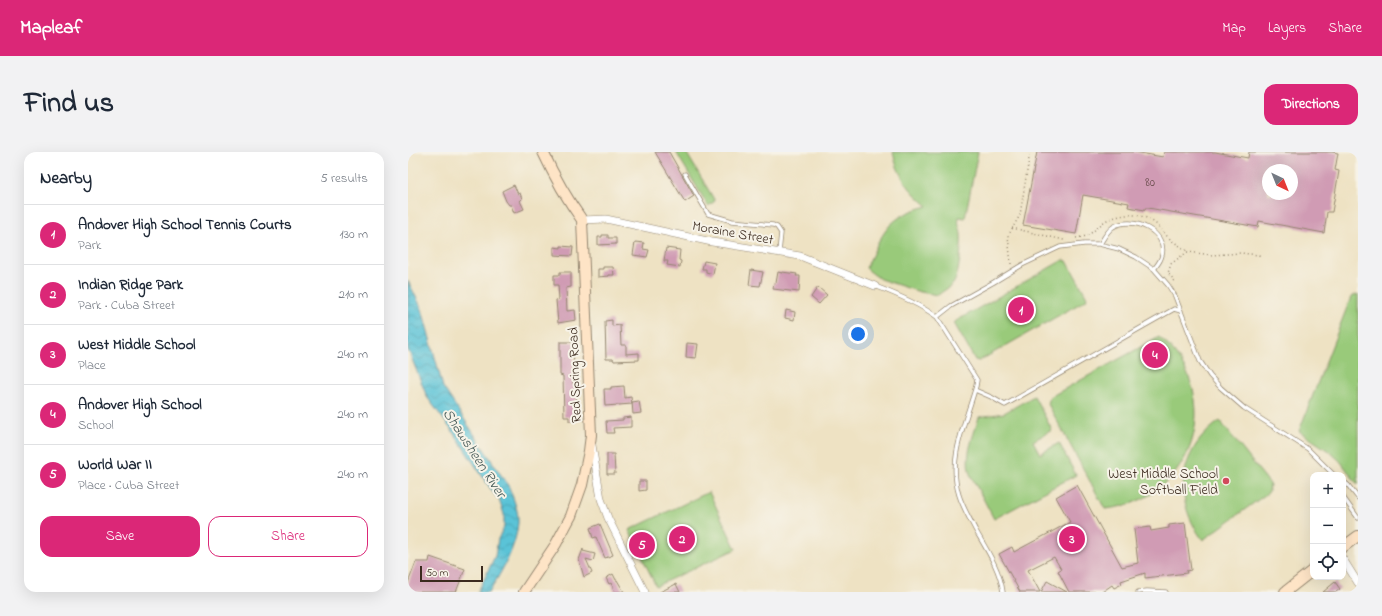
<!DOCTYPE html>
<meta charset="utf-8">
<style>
:root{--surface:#fff;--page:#f2f2f3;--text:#1f2937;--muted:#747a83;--line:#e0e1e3;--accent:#db2777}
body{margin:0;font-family:"Indie Flower",sans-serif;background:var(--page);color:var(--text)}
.controls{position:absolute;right:12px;bottom:12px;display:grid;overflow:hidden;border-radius:8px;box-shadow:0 4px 16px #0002}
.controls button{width:36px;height:36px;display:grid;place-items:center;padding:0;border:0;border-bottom:1px solid var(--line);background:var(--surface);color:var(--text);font:20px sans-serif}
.compass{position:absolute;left:854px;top:12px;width:36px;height:36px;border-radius:50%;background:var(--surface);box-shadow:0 4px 16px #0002;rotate:137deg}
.scale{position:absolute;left:12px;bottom:10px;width:63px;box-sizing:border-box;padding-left:4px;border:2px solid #3b2a1e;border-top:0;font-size:11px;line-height:14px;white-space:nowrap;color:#3b2a1e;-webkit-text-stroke:3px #f7f3e8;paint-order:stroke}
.you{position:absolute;left:450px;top:182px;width:14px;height:14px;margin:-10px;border:3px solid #fff;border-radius:50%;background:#1a73e8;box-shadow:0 0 0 6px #1a73e833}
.badge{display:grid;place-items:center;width:26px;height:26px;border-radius:50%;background:var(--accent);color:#fff;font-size:13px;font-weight:700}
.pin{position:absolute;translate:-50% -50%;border:2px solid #fff;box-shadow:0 1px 4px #0006}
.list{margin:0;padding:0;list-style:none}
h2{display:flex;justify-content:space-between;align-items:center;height:52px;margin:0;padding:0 16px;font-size:17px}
h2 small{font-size:13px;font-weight:400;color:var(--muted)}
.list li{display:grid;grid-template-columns:26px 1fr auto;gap:12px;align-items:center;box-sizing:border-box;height:60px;padding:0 16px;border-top:1px solid var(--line)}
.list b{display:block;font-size:15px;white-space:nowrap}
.list p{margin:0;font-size:13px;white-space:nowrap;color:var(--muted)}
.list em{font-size:13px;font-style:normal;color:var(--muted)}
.actions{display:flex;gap:8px;padding:12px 16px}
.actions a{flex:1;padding:9px 0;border:1px solid var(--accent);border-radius:12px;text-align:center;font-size:14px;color:var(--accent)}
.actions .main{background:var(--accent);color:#fff}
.icon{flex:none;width:22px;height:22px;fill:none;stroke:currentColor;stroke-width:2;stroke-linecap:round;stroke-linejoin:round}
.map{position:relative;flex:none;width:950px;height:440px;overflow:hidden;border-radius:12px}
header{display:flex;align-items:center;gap:24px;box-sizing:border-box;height:56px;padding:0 20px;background:var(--accent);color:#fff}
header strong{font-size:19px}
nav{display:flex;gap:22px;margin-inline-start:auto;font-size:14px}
.intro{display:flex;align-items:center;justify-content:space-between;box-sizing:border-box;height:96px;padding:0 24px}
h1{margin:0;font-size:28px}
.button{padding:10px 18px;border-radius:12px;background:var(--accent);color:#fff;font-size:14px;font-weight:700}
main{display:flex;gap:24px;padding:0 24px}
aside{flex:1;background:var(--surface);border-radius:12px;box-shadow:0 4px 16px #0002}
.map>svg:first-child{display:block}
</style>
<header>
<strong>Mapleaf</strong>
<nav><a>Map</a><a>Layers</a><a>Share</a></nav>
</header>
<div class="intro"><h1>Find us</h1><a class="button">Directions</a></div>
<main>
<aside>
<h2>Nearby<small>5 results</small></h2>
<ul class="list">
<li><span class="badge">1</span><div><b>Andover High School Tennis Courts</b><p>Park</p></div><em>130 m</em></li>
<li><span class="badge">2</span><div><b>Indian Ridge Park</b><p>Park · Cuba Street</p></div><em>210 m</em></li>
<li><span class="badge">3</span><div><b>West Middle School</b><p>Place</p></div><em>240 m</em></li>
<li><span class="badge">4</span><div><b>Andover High School</b><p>School</p></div><em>240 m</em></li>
<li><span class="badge">5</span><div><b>World War II</b><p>Place · Cuba Street</p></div><em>240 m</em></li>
</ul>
<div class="actions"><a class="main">Save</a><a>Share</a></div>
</aside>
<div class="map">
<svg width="950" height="440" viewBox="0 0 950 440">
<defs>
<pattern id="water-waves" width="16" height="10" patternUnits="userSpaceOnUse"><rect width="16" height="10" fill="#5ac3d7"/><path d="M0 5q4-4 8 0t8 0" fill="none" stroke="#4c9fae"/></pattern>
</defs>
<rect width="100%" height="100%" fill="#f7f3e8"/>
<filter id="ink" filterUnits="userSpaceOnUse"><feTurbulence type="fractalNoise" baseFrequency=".025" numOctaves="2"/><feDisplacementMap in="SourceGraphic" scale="8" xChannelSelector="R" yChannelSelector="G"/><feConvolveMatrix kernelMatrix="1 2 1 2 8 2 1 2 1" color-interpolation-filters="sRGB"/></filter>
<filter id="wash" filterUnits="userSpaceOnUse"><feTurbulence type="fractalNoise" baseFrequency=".012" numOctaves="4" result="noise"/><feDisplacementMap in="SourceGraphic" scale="16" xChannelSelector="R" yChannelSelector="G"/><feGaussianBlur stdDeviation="0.9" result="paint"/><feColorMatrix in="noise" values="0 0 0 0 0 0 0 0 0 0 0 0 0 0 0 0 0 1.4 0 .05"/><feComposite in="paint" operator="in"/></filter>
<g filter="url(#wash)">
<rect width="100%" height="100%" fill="#eee2c3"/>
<path fill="#99ca7a" stroke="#6a7a4c" d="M268,0h10l29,49 -7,5z
M485,0h85l-13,66 -6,-1c-2,8 2,11 2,18 1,10 -2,42 -8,49 -4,4 -10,7 -15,11l-18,-3 -40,-13c-5,-4 -10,-7 -14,-11 17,-35 21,-52 62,-62 -18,-14 -31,-31 -35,-54z
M655,108l4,1 20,36 -1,3 -107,61 -4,-1 -21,-37 2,-2z
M950,142v191l-18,-24 -10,-9 -31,-21 52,-134z
M751,185c69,58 36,164 -54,172l-57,-105 2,-7z
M626,244l18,34 -19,11 7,13 19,-11 17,32 -82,44 -24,-45c-6,-18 4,-39 9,-57l25,-4z
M812,269l50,63 -1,8 -66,48c-31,-40 -25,-90 17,-119z
M301,340l27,57 -80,37 -27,-56z"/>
<path fill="url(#water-waves)" stroke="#4a767a" d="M0,129l14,28 21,78 66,100c4,11 10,24 9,36 -2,25 -16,48 -29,69h-11l17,-36 3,-17 6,-12v-13l-5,-14 -5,-6 -41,-62 -26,-35 -19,-48z"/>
<g id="blocks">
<path fill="#d09bb4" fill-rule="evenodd" d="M247,0h14l25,44 -9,6z
M629,0h97l29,5 1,-5h51l33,6 1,-6h83l6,1 -3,17 4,1 -7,41h-5l-3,21 -65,-12 -1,6 -110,-19h-3v2l-17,-3 1,-4 -46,-8 -7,39 -53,-9zM860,18h24v24h-24z
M106,33l4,9 2,-1 2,6 -2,2 4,8 -10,4 -3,-8h-2l-3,-4 -4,-10z
M194,83h6v3h8v6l-18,1v-8h4z
M227,90l9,1 -1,6 6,1 -2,7 -14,-2z
M153,94l12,1 -1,9 -18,-1v-8l7,1z
M258,96l14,2 -1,10 2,1 -1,6 -13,-2 1,-4h-4z
M296,109l11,2 -2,11 -7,-2v-3h-4z
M195,115h10l1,8h-5v1l-11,1v-8h5z
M343,118l12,2 -3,14 -11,-1z
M152,120h11v15l-5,1 1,23 8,-1 1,10 -18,3 -2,-23 3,-1 -1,-14h-4v-10h6z
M370,120l4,1v-1l15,2 -1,2h4l-1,16 -26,-3 1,-7 2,1z
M410,135l9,8 -8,9 -8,-7z
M378,158l9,2 -1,8 -9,-2z
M204,168v6l8,-1 1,20h5v9l13,-1v7l-25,1 -1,-2h-7l-1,-38z
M152,190h14l-1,42h3l1,33h-1v4h-7v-4h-5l-1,-41 -3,-1z
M279,191l11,1 -2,14 -10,-1z
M216,234l1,12 6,-1 1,7 -27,2 -1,-17h7v-2z
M231,249l2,12 -8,1 -1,-12z
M223,265v10l-18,1 1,5h-7l-1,-12 17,-1v-2z
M199,302h7l1,20h-8z
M231,329h7v9l-7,1z
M669,333l45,82 16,-4 -4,-34 16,-2 1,4 18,-3v-3l16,-2 6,47 -5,1 1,2 -42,5v-5l-24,8 1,3 -8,4 -2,-3 -10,7h-33l-11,-21 3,-2 -7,-12 -26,13 12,22h-20l-21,-38 13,-7 2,5 56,-30 -14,-25z
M192,372l13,31 -8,3 -9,-21 -3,1 -3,-10z
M175,397v2l12,3 -2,7 -7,-2 6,14 -8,4 -5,-17z
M22,405l35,12 -9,23h-48v-9l8,-21h13z
M205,422l3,6h1l7,12h-9l-4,-9 -2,1 -3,-6z
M639,429l20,11h-26z
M927,430l5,7 -4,3h-13z
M268,432l4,8h-20z"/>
</g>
</g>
<g filter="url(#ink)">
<use href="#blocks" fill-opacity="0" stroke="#948670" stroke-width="1"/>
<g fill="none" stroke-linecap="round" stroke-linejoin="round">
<g stroke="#948670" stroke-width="5">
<path id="service" d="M277,22l23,40 24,7 41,4 4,2 4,6 -2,19
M692,92c4,-6 7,-13 13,-17 20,-12 55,5 49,28 -1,6 -5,10 -8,14
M467,134c21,8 43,17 62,31
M567,238l16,7 14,8 169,-96 7,2
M935,329l5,4 10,13
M935,345l15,21
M595,440c-3,-22 -16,-42 -27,-61 -6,-12 -13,-23 -17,-36 -12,-37 7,-73 17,-109l1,-6 -40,-63 14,-11 43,-24 28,-17 38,-18 24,-3h15l20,5 17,8 18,12 14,16 7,11 25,65 10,15 11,12 23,20 64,41 26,26
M730,440l9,-1 19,1"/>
</g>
<g stroke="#948670" stroke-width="8">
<path id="minor" d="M174,68l24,-1 106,23 88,14 75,30
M184,293l9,54 7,19 37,74
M935,407l15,24"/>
</g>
<g stroke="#948670" stroke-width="12">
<path id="secondary" d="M935,395l15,-11
M116,440l32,-48 15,-28 11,-31 7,-34 2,-16 -9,-215c-15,-21 -28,-44 -39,-68
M877,440l28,-22"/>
</g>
<path stroke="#948670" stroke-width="1.5" stroke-dasharray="1 3" stroke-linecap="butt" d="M815,0v1
M604,76l52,12
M668,86c4,-1 9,-1 12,-3 7,-4 12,-11 19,-15 17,-7 35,-8 49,4 5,4 8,10 13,14 6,6 13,8 19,14
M603,112l-3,-28 12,-21 10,-63
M765,129l1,-1 -6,-7 3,-9 9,-7 8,-5 24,3 29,-2 18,2v1"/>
<use href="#service" stroke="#fff" stroke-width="3.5"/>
<use href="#minor" stroke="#fff" stroke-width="7"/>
<use href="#secondary" stroke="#fee4c6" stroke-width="10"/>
</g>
</g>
<circle fill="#d1495b" stroke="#f7f3e8" stroke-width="1.5" cx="818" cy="329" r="4"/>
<g text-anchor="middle" stroke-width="4" stroke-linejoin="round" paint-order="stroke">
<g font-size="12" fill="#604644">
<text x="742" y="34">80</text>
</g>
<g font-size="14" fill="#3b2a1e" stroke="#f7f3e8">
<text transform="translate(325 80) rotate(10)" y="5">Moraine Street</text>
<text transform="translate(166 223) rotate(-92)" y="5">Red Spring Road</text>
</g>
<g font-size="14" fill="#3b2a1e" stroke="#f7f3e8" text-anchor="end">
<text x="810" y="326">West Middle School<tspan x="810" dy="16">Softball Field</tspan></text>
</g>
<g font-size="15" font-style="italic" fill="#445856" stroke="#f7f3e8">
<text transform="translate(67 301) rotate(57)" y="5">Shawsheen River</text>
</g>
</g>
</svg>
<div class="controls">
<button>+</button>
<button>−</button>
<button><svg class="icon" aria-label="locate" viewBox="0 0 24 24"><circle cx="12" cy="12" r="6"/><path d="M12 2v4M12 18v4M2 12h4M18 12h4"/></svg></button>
</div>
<svg class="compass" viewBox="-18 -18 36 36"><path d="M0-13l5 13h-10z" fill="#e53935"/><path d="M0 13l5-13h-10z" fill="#747a83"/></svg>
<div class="scale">50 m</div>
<div class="you"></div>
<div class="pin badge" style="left:613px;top:158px">1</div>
<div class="pin badge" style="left:274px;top:387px">2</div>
<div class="pin badge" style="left:664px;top:387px">3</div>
<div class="pin badge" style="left:747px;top:203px">4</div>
<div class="pin badge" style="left:234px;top:393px">5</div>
</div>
</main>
